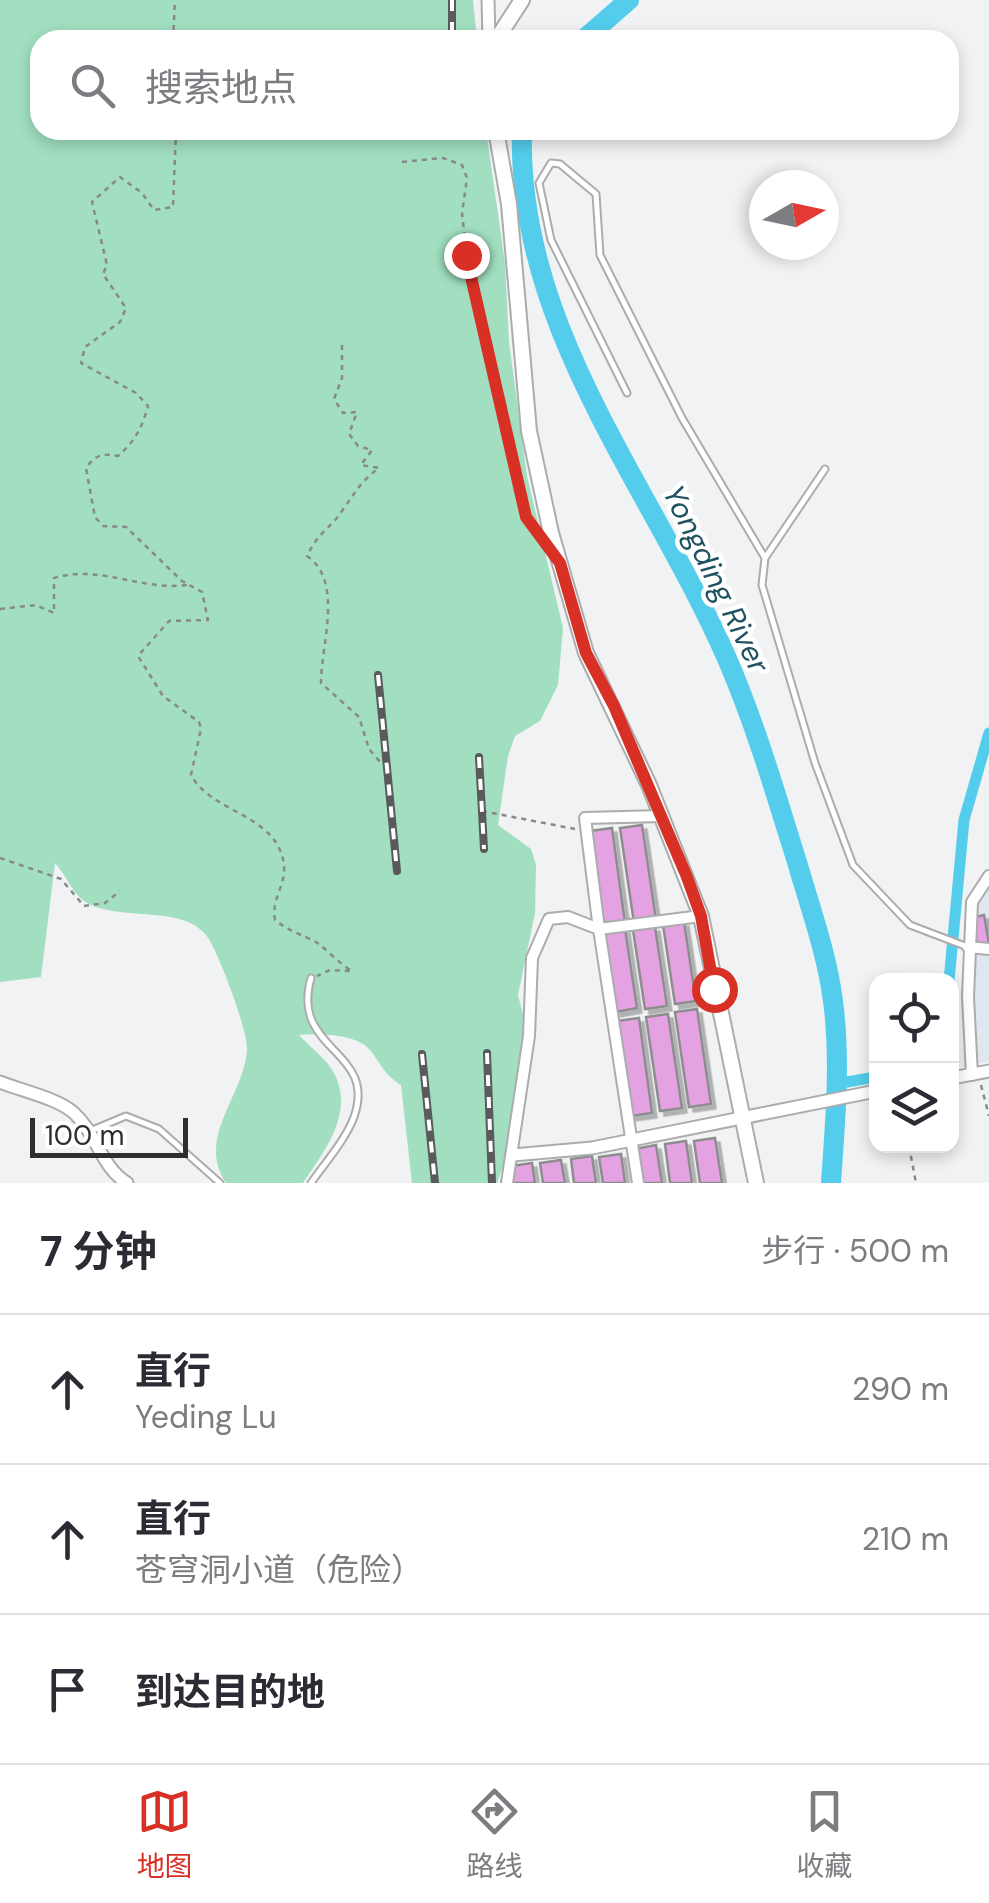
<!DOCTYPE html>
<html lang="zh">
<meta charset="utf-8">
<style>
:root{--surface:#fff;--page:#f7f7f7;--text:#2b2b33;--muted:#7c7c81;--line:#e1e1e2;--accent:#d93025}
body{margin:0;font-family:"DM Sans","Noto Sans SC",sans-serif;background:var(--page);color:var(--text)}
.controls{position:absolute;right:30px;bottom:30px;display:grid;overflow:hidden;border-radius:20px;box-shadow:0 5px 15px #0003}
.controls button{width:90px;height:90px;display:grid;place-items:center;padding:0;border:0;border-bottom:2px solid var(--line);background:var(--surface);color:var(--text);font:50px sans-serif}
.compass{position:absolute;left:749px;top:170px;width:90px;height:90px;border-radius:50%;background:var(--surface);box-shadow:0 5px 15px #0003;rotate:81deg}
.scale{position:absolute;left:30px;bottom:25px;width:158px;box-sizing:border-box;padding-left:10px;border:5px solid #2d2e2e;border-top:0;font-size:28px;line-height:35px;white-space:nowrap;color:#2d2e2e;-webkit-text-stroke:8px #fff;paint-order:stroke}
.stop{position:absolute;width:30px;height:30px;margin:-22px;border:8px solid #d93025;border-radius:50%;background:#fff}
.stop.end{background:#d93025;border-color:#fff;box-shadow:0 2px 10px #0008}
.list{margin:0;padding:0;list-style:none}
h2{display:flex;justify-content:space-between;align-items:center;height:130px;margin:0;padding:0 40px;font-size:42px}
h2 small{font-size:32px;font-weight:400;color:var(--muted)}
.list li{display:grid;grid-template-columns:65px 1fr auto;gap:30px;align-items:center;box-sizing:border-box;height:150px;padding:0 40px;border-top:2px solid var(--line)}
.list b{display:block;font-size:38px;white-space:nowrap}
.list p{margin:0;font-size:32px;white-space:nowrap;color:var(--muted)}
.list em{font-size:32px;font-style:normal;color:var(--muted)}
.icon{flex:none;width:55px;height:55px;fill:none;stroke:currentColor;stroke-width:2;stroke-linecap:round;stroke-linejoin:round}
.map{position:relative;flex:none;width:989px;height:1183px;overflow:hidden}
.search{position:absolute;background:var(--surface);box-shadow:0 5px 15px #0003;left:30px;right:30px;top:30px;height:110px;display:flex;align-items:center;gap:25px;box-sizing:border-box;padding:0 35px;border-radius:30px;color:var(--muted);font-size:38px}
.sheet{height:580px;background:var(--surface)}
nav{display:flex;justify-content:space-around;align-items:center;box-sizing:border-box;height:140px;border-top:2px solid var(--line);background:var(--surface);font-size:28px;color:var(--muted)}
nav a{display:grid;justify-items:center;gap:5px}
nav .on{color:var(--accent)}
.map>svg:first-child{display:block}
</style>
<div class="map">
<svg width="989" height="1183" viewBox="0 0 989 1183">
<defs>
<filter id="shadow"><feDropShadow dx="4.5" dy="4.5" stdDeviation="0" flood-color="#0004"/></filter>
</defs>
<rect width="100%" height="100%" fill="#f0f2f3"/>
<path fill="#dfe6ee" d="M989,885v176l-26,6 6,-142z"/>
<path fill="#a1dfc0" d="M0,0h473l4,40h-437v90h446l19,133 4,79 18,134 36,152 -5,57 -18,36 -25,15 -7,20 -10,69 33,24 5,16 -1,48 -17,82 8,31 -18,126 -11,31h-85l-11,-98c-18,-11 -20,-22 -32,-36 -13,-15 -52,-16 -70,-14 9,10 21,19 29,29 32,42 -2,85 -25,119h-77c-30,-45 17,-86 21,-132 2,-18 -29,-101 -41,-116 -24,-30 -83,-14 -117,-31 -16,-8 -22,-28 -34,-41l-14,114 -41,5z"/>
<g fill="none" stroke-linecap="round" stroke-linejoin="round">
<path stroke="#54cded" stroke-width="11" d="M949,981l15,-161 25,-87
M835,1084l41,-7"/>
<path stroke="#54cded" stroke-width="20" d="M583,40l46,-40
M522,130c-6,199 131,358 206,531 28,65 48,134 69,201 13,45 30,92 36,139 8,60 2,123 -2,182"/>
</g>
<path fill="#e5a2e2" stroke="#8e8d8e" stroke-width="2.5" filter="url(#shadow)" d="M642,825l14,95 -22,3 -14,-95z
M612,828l13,95 -22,3 -13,-95z
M984,915l5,29 -11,3 -7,-29z
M684,922l12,79 -21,3 -12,-79z
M655,927l12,79 -22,3 -12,-79z
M625,929l12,79 -21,4 -12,-79z
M697,1009l14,95 -22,3 -14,-95z
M668,1014l14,94 -22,3 -14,-94z
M639,1018l13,95 -22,3 -13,-95z
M715,1138l7,45h-22l-6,-42z
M686,1141l6,42h-22l-5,-39z
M656,1145l6,38h-22l-5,-34z
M621,1154l4,29h-22l-4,-26z
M592,1156l4,27h-22l-3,-24z
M561,1160l4,23h-22l-3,-20z
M532,1163l3,20h-22l-2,-17z"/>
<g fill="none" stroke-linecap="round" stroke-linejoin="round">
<g stroke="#abacae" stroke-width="9">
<path id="service" d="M627,393l-76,-153 -12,-57 12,-20 9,1 36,30 4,61 82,163 83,140
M825,469l-60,89 -3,27 53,178 38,102 57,60 55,21
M311,978c-21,74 67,71 43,139 -8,22 -29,46 -43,66
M90,1131l36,-15 33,13 61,54"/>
</g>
<g stroke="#abacae" stroke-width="14">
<path id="minor" d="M968,947l21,2
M972,1075l-4,-78 4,-95 17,-26
M507,1183l22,-147 3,-78 17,-39 19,-2 31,12 -14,-111 77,-2
M638,1183l-39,-254 102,-13"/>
</g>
<g stroke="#abacae" stroke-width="15">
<path id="tertiary" d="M488,0l1,40
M952,1078l37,-7
M0,1082c22,9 57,16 74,31 23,21 27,54 53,70
M513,1155l79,-7 284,-57"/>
</g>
<g stroke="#abacae" stroke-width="18">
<path id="secondary" d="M496,40l26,-40
M496,130l13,74 20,227 22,102 35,120 63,132 52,131 55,267"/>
</g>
<path stroke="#88898a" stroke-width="2.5" stroke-dasharray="5 5" stroke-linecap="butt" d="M173,40l2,-40
M176,130l-3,77 -19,3 -12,-17 -22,-16 -28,25 15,63 -4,9 23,34 -6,14 -35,25 -4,16 55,30 12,13c-6,22 -13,35 -30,50 -15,-3 -23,-1 -32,12l9,49 8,9 23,1 56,54 20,11 6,28 -39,1 -31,35 25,40 36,26 2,7 -10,46c21,39 88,39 93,91 2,19 -13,33 -9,54 13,10 22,13 37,20 10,4 26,23 40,31l-22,-1 -13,6
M402,162l41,-4 19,7 5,13 -5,36 5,41 59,262 12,17
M342,345v33l-8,21 9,14 14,-1 -8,22 9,12 14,4 -11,15 18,3c-19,14 -24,25 -37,43 -12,18 -23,20 -35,45 37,25 14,89 14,127l38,34 10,32 12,14
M0,609l36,-4 18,8v-35c45,-14 86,13 133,7
M482,811l93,18
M0,858l61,21 23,27 21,-3 15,-12
M981,1085l8,31
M909,1146l7,37"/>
<use href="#service" stroke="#fff" stroke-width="5"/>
<use href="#minor" stroke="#fff" stroke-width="10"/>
<use href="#tertiary" stroke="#fff" stroke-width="11"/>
<use href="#secondary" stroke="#fff" stroke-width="14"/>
<g stroke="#595a5a" stroke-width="8">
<path id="rail" d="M452,0v40
M378,675l19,196
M479,757l5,92
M487,1053l5,130
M422,1054l13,129"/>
</g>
<use href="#rail" stroke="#fff" stroke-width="4" stroke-dasharray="11" stroke-linecap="butt"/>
</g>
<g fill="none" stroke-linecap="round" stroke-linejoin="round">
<path stroke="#d93025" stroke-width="12" d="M466,255l60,262 34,46 26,90 28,53 73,171 14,39 13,73"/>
</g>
<g text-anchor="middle" stroke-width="9" stroke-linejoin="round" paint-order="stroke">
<g font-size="30" font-style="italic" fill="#205360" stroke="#fff">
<text transform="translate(716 579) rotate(64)" y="10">Yongding River</text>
</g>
</g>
</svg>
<div class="controls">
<button><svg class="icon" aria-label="locate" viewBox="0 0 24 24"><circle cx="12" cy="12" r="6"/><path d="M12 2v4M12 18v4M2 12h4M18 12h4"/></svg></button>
<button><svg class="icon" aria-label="layers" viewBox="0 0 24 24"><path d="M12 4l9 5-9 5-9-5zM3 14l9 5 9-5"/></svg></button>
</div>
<svg class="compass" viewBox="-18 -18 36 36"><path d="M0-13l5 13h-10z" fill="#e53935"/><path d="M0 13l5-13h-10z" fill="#7c7c81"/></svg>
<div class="scale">100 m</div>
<div class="stop" style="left:714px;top:989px"></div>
<div class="stop end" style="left:466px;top:255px"></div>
<div class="search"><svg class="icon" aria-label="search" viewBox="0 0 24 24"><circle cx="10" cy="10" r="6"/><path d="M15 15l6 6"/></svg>搜索地点</div>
</div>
<section class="sheet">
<h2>7 分钟<small>步行 · 500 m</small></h2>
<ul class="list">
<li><svg class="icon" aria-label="ahead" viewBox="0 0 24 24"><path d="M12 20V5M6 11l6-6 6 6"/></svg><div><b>直行</b><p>Yeding Lu</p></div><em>290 m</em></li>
<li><svg class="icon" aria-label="ahead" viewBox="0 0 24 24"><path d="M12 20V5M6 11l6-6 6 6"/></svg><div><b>直行</b><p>苍穹洞小道（危险）</p></div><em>210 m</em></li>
<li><svg class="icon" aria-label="arrive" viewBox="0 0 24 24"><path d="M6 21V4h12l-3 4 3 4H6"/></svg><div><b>到达目的地</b></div></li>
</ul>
</section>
<nav>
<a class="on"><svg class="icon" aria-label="map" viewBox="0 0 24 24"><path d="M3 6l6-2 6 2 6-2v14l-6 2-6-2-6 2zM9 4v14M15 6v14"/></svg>地图</a>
<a><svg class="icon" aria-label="directions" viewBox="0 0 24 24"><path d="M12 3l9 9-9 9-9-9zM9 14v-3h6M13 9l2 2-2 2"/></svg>路线</a>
<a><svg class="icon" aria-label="saved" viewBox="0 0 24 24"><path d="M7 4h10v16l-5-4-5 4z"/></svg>收藏</a>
</nav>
